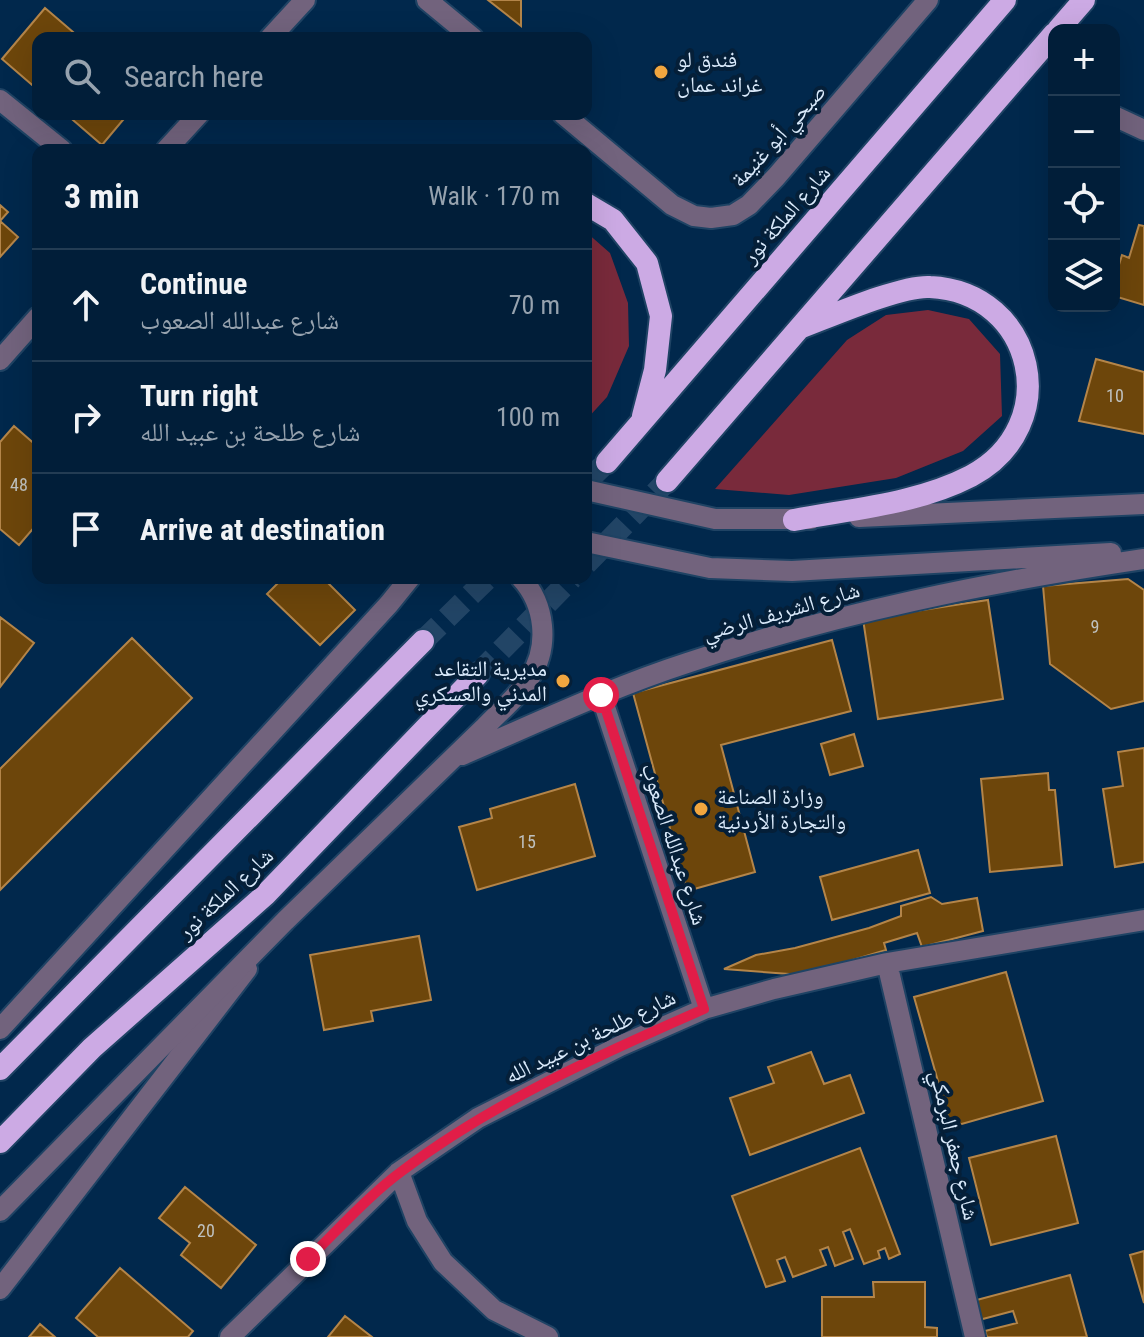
<!DOCTYPE html>
<meta charset="utf-8">
<style>
:root{--surface:#011e39;--page:#0b2741;--text:#f1f3f6;--muted:#96a2ae;--line:#233c53}
body{margin:0;font-family:"Roboto Condensed","Noto Naskh Arabic",sans-serif;background:var(--page);color:var(--text)}
.controls{position:absolute;right:24px;top:24px;display:grid;overflow:hidden;border-radius:16px;box-shadow:0 8px 32px #0002}
.controls button{width:72px;height:72px;display:grid;place-items:center;padding:0;border:0;border-bottom:2px solid var(--line);background:var(--surface);color:var(--text);font:40px sans-serif}
.stop{position:absolute;width:24px;height:24px;margin:-18px;border:6px solid #e11d48;border-radius:50%;background:#fff}
.stop.end{background:#e11d48;border-color:#fff;box-shadow:0 2px 8px #0008}
.list{margin:0;padding:0;list-style:none}
h2{display:flex;justify-content:space-between;align-items:center;height:104px;margin:0;padding:0 32px;font-size:34px}
h2 small{font-size:26px;font-weight:400;color:var(--muted)}
.list li{display:grid;grid-template-columns:52px 1fr auto;gap:24px;align-items:center;box-sizing:border-box;height:112px;padding:0 32px;border-top:2px solid var(--line)}
.list b{display:block;font-size:30px;white-space:nowrap}
.list p{margin:0;font-size:26px;white-space:nowrap;color:var(--muted)}
.list em{font-size:26px;font-style:normal;color:var(--muted)}
.icon{flex:none;width:44px;height:44px;fill:none;stroke:currentColor;stroke-width:2;stroke-linecap:round;stroke-linejoin:round}
.map{position:relative;flex:none;width:1144px;height:1337px;overflow:hidden}
.search{position:absolute;background:var(--surface);box-shadow:0 8px 32px #0002;left:32px;top:32px;width:560px;height:88px;display:flex;align-items:center;gap:20px;box-sizing:border-box;padding:0 28px;border-radius:16px;color:var(--muted);font-size:30px}
.panel{position:absolute;background:var(--surface);box-shadow:0 8px 32px #0002;left:32px;top:144px;width:560px;height:440px;border-radius:16px}
.map>svg:first-child{display:block}
</style>
<div class="map">
<svg width="1144" height="1337" viewBox="0 0 1144 1337">
<rect width="100%" height="100%" fill="#01284c"/>
<path fill="#792a3b" d="M586,232l24,21 18,50 1,43 -22,51 -21,23z
M928,310l41,9 31,35 2,62 -39,35 -67,27 -107,17 -74,-6 132,-149 39,-25z"/>
<path fill="#6d460b" stroke="#b48549" stroke-width="2" d="M488,0h33v26z
M45,8l35,30h-42v52l-36,-31z
M66,114h62l-26,31z
M0,205l8,7 -8,9z
M0,221l18,16 -18,20z
M1139,225l5,1v79l-30,-9v-15l8,-26 7,3z
M1096,359l48,13v62l-65,-13z
M14,426l24,21v76l-19,22 -19,-16v-87z
M283,578h40l32,32 -35,35 -53,-51z
M1128,579l16,11v111l-33,8 -61,-45 -7,-78z
M988,600l15,99 -125,20 -15,-100z
M0,617l34,26 -34,44z
M132,638l60,60 -192,192v-121z
M832,640l19,71 -130,34 34,127 -68,19 -54,-198z
M854,734l9,32 -33,9 -9,-31z
M1144,748v114l-29,5 -12,-78 20,-3 -5,-34z
M1048,773l1,17h6l7,75 -72,7 -9,-93z
M575,784l20,72 -118,34 -18,-63 33,-9 -2,-9z
M918,850l12,43 -98,27 -12,-43z
M931,897l11,7 35,-6 6,33 -61,16 -5,-14 -33,10 2,7 -83,25 -79,-6 32,-14 39,-7 74,-20 32,-12v-10z
M419,936l12,64 -60,11 2,10 -49,9 -14,-75z
M1006,972l37,129 -92,26 -37,-130z
M811,1052l13,32 26,-9 14,38 -114,42 -20,-57 44,-15 -6,-16z
M1056,1136l22,87 -87,22 -22,-87z
M860,1148l40,106 -11,5 -4,-11 -7,3 2,7 -16,6 -14,-35 -7,3 10,27 -18,7 -7,-19 -8,3 6,15 -33,12 -8,-20 -8,3 8,21 -19,6 -34,-91z
M185,1187l71,58 -35,43 -40,-33 9,-12 -31,-25z
M1144,1251v52l-14,-48z
M120,1268l73,63 -5,6h-90l-22,-19z
M1070,1275l17,62h-100l-2,-6 32,-8 -4,-12 -34,9 -6,-19z
M873,1282h52v45l12,1v9h-115v-40h52z
M345,1316l27,21h-44z
M40,1324l15,13h-26z"/>
<g fill="none" stroke-linecap="round" stroke-linejoin="round">
<path stroke="#224566" stroke-width="22" stroke-dasharray="22 11" stroke-linecap="butt" d="M586,482l21,-20
M586,564l81,-83
M423,641l65,-63
M478,674l94,-96"/>
<g stroke="#1f4364" stroke-width="24">
<path id="minor" d="M427,0l46,38
M270,38l35,-38
M563,114l109,91 22,11 17,2 22,-3 16,-10 27,-28 152,-177
M1114,116l30,14
M166,150l33,-36
M0,360l38,-43
M601,695l103,314
M887,963l88,374
M399,1172l18,49 26,41 51,48 54,27
M0,1289l247,-320
M230,1337l169,-165 79,-54 142,-72 84,-37 70,-20 113,-26 257,-43"/>
</g>
<g stroke="#1f4364" stroke-width="24">
<path id="tertiary" d="M0,100l62,50
M586,490l129,29h96
M859,517l285,-13
M586,542l124,26 82,3 319,-18
M462,755c75,-32 148,-67 225,-92 149,-50 302,-81 457,-104
M0,1029l389,-425 21,-26
M0,1211l285,-290 199,-193c15,-16 35,-32 46,-51 20,-31 15,-73 -9,-99"/>
</g>
<g stroke="#1f4364" stroke-width="26">
<path id="trunk" d="M1058,30l26,-30
M586,204l27,16 34,43 14,53 -6,54 -12,46
M607,462l398,-462
M667,481l387,-447
M794,520c58,-11 123,-16 177,-44 94,-50 65,-184 -41,-189 -28,-2 -99,29 -128,40
M0,1069l423,-428
M0,1142l92,-94 173,-153 213,-221"/>
</g>
<use href="#minor" stroke="#72637d" stroke-width="20"/>
<use href="#tertiary" stroke="#72637d" stroke-width="20"/>
<use href="#trunk" stroke="#ccaae4" stroke-width="22"/>
</g>
<g fill="none" stroke-linecap="round" stroke-linejoin="round">
<path stroke="#e11d48" stroke-width="10" d="M308,1259c30,-29 60,-63 94,-88 91,-69 197,-116 302,-162l-103,-314"/>
</g>
<g fill="#f1a63f" stroke="#051f38" stroke-width="3">
<circle cx="661" cy="72" r="8"/>
<circle cx="563" cy="681" r="8"/>
<circle cx="701" cy="809" r="8"/>
</g>
<g text-anchor="middle" stroke-width="8" stroke-linejoin="round" paint-order="stroke">
<g font-size="18" fill="#bfc1bf">
<text x="1115" y="402">10</text>
<text x="19" y="491">48</text>
<text x="1095" y="633">9</text>
<text x="527" y="848">15</text>
<text x="206" y="1237">20</text>
</g>
<g font-size="22" fill="#daeafb" stroke="#051f38" text-anchor="start">
<text x="677" y="67">فندق لو<tspan x="677" dy="25">غراند عمان</tspan></text>
<text x="547" y="676" text-anchor="end">مديرية التقاعد<tspan x="547" dy="25">المدني والعسكري</tspan></text>
<text x="717" y="804">وزارة الصناعة<tspan x="717" dy="25">والتجارة الأردنية</tspan></text>
</g>
<g font-size="22" fill="#daeafb" stroke="#051f38">
<text transform="translate(778 135) rotate(-48)" y="8">صبحي أبو غنيمة</text>
<text transform="translate(786 214) rotate(-49)" y="8">شارع الملكة نور</text>
<text transform="translate(781 611) rotate(-16)" y="8">شارع الشريف الرضي</text>
<text transform="translate(675 844) rotate(72)" y="8">شارع عبدالله الصعوب</text>
<text transform="translate(225 893) rotate(-43)" y="8">شارع الملكة نور</text>
<text transform="translate(590 1036) rotate(-26)" y="8">شارع طلحة بن عبيد الله</text>
<text transform="translate(955 1145) rotate(77)" y="8">شارع جعفر البرمكي</text>
</g>
</g>
</svg>
<div class="controls">
<button>+</button>
<button>−</button>
<button><svg class="icon" aria-label="locate" viewBox="0 0 24 24"><circle cx="12" cy="12" r="6"/><path d="M12 2v4M12 18v4M2 12h4M18 12h4"/></svg></button>
<button><svg class="icon" aria-label="layers" viewBox="0 0 24 24"><path d="M12 4l9 5-9 5-9-5zM3 14l9 5 9-5"/></svg></button>
</div>
<div class="stop" style="left:601px;top:695px"></div>
<div class="stop end" style="left:308px;top:1259px"></div>
<div class="search"><svg class="icon" aria-label="search" viewBox="0 0 24 24"><circle cx="10" cy="10" r="6"/><path d="M15 15l6 6"/></svg>Search here</div>
<section class="panel">
<h2>3 min<small>Walk · 170 m</small></h2>
<ul class="list">
<li><svg class="icon" aria-label="ahead" viewBox="0 0 24 24"><path d="M12 20V5M6 11l6-6 6 6"/></svg><div><b>Continue</b><p>شارع عبدالله الصعوب</p></div><em>70 m</em></li>
<li><svg class="icon" aria-label="right" viewBox="0 0 24 24"><path d="M7 20v-9h11M14 6l5 5-5 5"/></svg><div><b>Turn right</b><p>شارع طلحة بن عبيد الله</p></div><em>100 m</em></li>
<li><svg class="icon" aria-label="arrive" viewBox="0 0 24 24"><path d="M6 21V4h12l-3 4 3 4H6"/></svg><div><b>Arrive at destination</b></div></li>
</ul>
</section>
</div>
